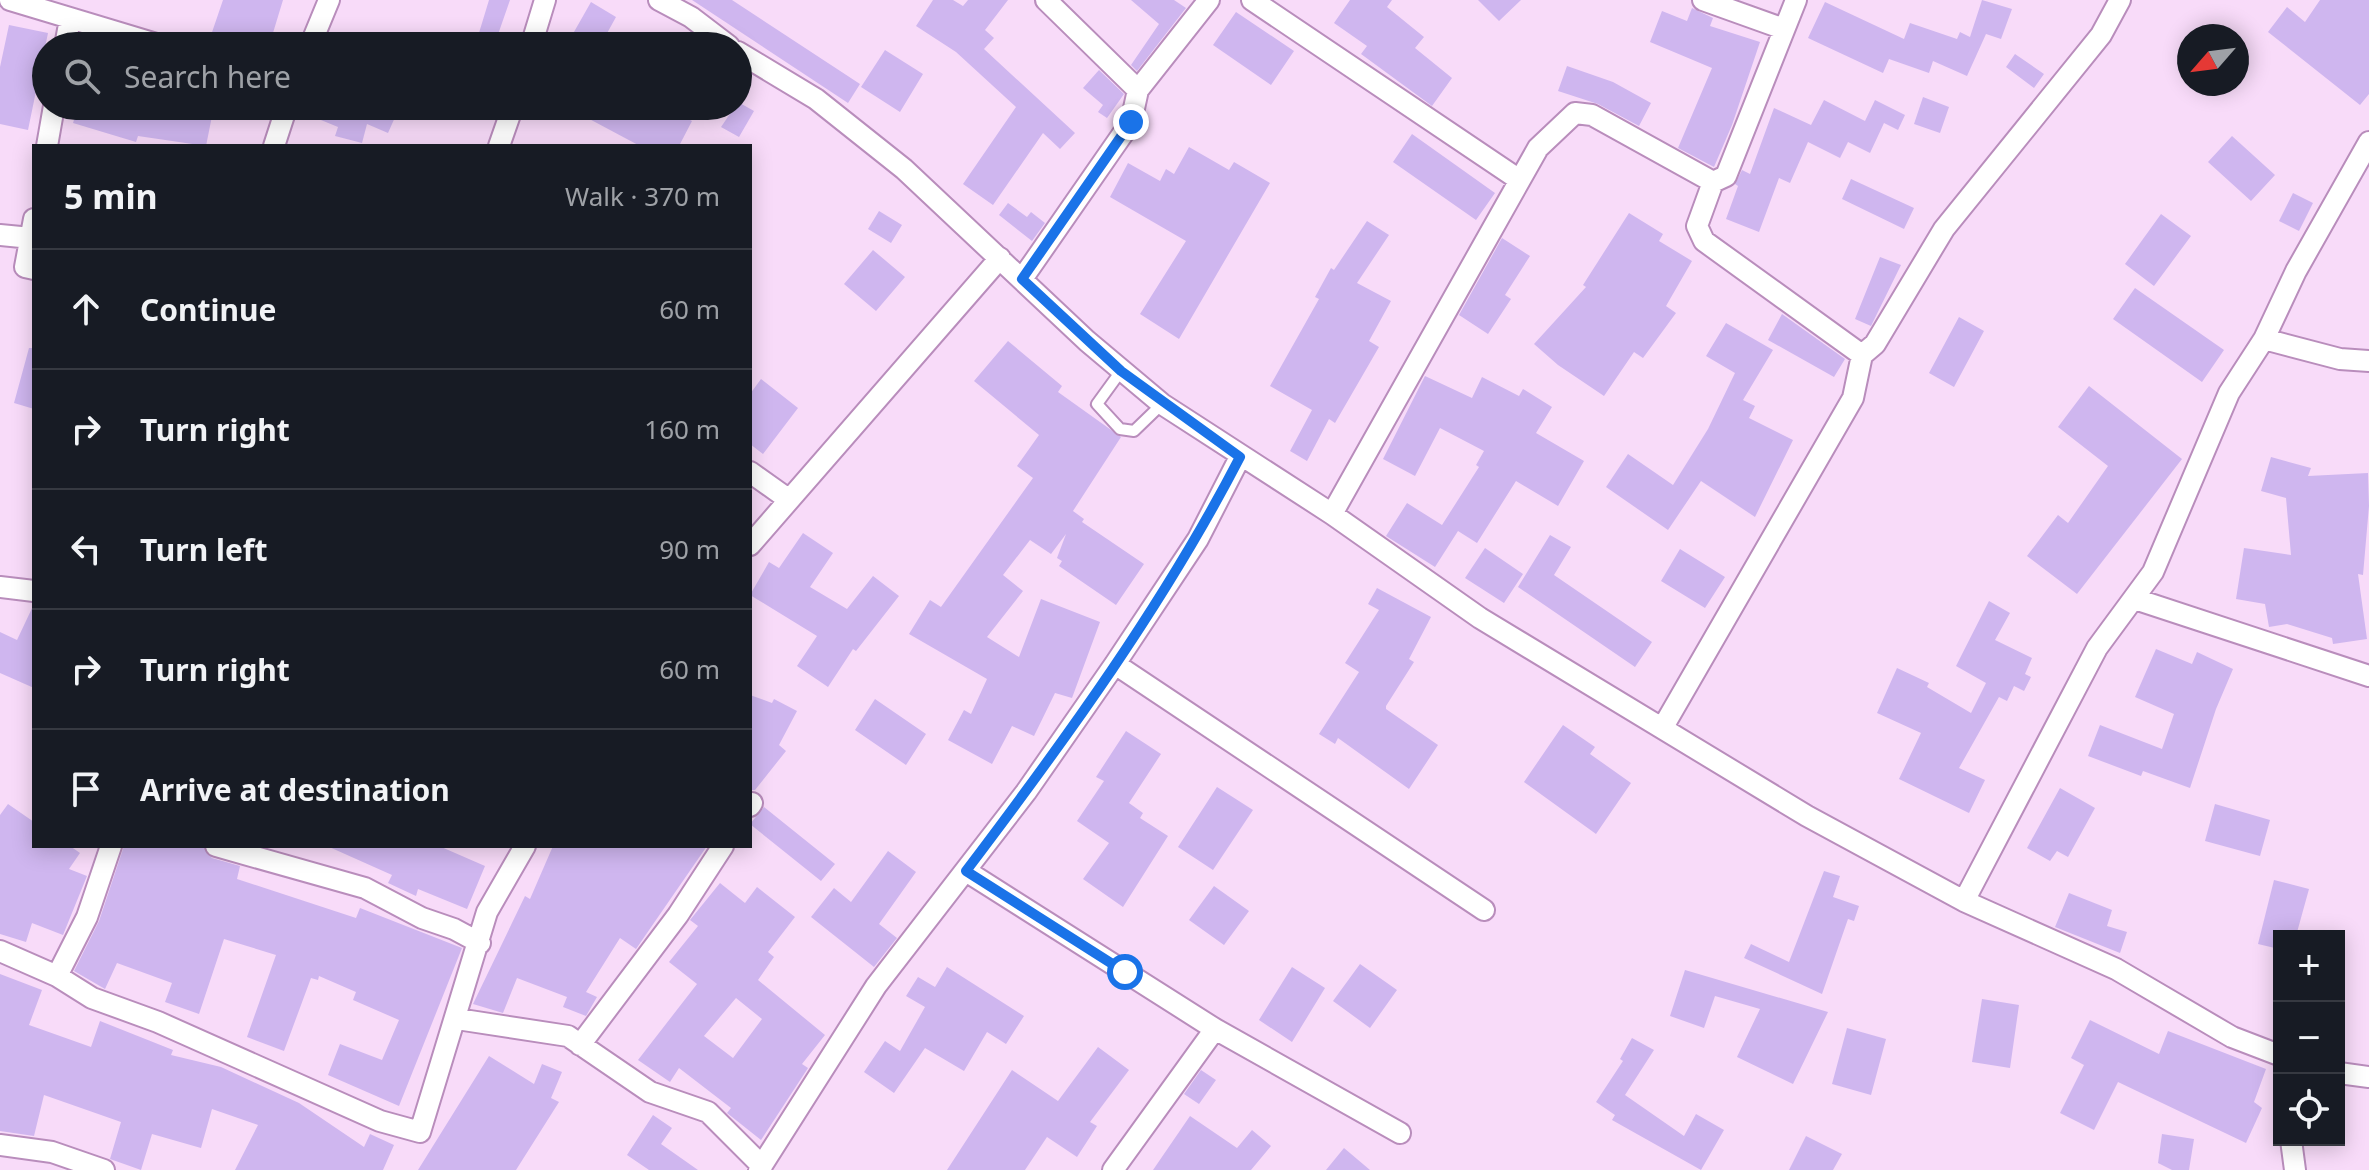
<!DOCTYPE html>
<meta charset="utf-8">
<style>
:root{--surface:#171b24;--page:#242831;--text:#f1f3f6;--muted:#9ea1a6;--line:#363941}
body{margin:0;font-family:"Noto Sans",sans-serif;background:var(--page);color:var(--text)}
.controls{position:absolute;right:24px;bottom:24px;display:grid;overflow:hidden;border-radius:0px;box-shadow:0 4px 20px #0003}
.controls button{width:72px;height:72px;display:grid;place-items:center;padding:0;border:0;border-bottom:2px solid var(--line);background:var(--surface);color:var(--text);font:40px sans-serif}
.compass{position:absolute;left:2177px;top:24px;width:72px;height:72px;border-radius:50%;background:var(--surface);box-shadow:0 4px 20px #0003;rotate:242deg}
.stop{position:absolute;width:24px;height:24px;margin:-18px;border:6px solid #1a73e8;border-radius:50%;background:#fff}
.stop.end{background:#1a73e8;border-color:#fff;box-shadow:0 2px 8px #0008}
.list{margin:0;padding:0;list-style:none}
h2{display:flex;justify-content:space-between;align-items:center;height:104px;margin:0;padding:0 32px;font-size:34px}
h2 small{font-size:26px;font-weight:400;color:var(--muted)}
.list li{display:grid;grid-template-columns:52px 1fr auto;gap:24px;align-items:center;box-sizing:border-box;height:120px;padding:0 32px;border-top:2px solid var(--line)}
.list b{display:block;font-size:30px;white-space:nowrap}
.list em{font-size:26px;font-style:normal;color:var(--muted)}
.icon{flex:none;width:44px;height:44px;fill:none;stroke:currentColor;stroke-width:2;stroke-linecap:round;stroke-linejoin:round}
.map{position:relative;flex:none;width:2369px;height:1170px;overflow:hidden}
.search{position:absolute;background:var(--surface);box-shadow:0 4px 20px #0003;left:32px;top:32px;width:720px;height:88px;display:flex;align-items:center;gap:20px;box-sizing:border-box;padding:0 28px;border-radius:44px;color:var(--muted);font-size:30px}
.panel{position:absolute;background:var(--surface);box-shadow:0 4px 20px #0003;left:32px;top:144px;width:720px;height:704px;border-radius:0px}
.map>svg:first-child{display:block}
</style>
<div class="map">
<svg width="2369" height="1170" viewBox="0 0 2369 1170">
<rect width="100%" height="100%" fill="#f8dbf9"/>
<path fill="#cfb6ef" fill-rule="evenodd" d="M223,0h60l-14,46h-46l-14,-5z
M489,0h21l-16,46h-19z
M692,0h40l128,84 -12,19z
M933,0h20l10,6 5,-6h40l-23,30 9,8 -10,11 91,84 -15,16 -17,-16 -50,72 -30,-21 53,-77 -60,-55 -40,-26z
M1131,0h43l12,8 -49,63 -6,-6 28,-41z
M1350,0h42l-5,7 37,30 -9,11 37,30 -20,28 -71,-52 6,-8 -33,-23z
M1478,0h43l-22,21z
M1982,0l30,9 -11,30 -15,-5 -19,42 -34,-15 -4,12 -40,-14 -6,14 -75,-35 17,-36 79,37 6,-16 47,16 3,-7 10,5z
M2320,0h49v94l-9,11 -92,-73 19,-25 18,15z
M591,2l25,15 -16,29h-34z
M1692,8l21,10 -3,8 50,16 -28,83 -18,42 -36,-19 34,-80 -62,-26 12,-31 25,10z
M1236,12l58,39 -23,34 -58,-40z
M9,25l39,8 -20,97 -28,-6v-57z
M885,50l38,24 -23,38 -39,-25z
M2015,54l29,20 -10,14 -28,-21z
M1567,66l46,16 38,21 -12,23 -41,-22 -40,-13z
M1099,70l25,24 -17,24 -9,-6 5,-7 -20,-17z
M1923,97l26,10 -9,26 -26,-9z
M1824,100l41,21 10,-21 30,15 -7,15 -14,-7 -14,30 -22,-11 -8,16 -32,-16 -18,41 -11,-5 -20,54 -33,-13 12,-33 -3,-2 7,-14 8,4 24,-66 37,17z
M738,102l16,9 -15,26 -18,-10z
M78,106h136l-8,40 -68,-10 -2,6 -63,-19z
M300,106h100l-12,27 -21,-9 -5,19 -27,-7 3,-9 -39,-16z
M565,106h113l-3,6 17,9 -13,25h-39z
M1412,134l83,59 -19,27 -83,-58z
M2232,136l43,39 -24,26 -43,-39z
M1189,147l40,23 5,-8 36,21 -91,156 -39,-25 46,-73 -76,-44 18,-34 32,18 6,-12 8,5z
M1851,179l63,29 -10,21 -62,-30z
M2293,193l20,10 -14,28 -20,-10z
M1008,203l19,14 4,-5 14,11 -13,18 -33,-26z
M879,211l23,14 -11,18 -23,-14z
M1629,213l34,21 -4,7 33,20 -26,45 10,7 -33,45 -9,-6 -30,44 -46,-31 -24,-21 52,-57 -3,-2z
M2161,214l30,22 -37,50 -29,-22z
M1367,221l22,14 -32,48 34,18 -22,40 10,6 -44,76 -6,-4 -22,42 -17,-10 22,-41 -42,-24 49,-87 -4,-2 16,-29 3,2z
M1502,238l28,18 -25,39 6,4 -23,35 -29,-19z
M873,250l32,27 -29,34 -32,-27z
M1880,257l21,8 -30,61 -16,-7z
M2135,288l89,62 -22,32 -89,-63z
M1782,314l63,45 -11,18 -66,-37z
M1959,317l25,14 -30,56 -25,-14z
M1726,323l47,27 -30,50 12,6 -6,12 44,22 -38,77 -54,-36 -33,49 -62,-43 22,-33 45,31 35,-56 27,-56 -29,-17z
M1008,341l54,45 -4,6 63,45 -48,74 11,8 -2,3 62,42 -28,41 -57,-39 3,-5 -5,-3 9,-24 -15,20 -21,-14 -27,35 20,16 -36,46 32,20 22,-58 59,23 -28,76 -17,-5 -21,43 -22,-10 -20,38 -44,-24 16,-30 7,4 16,-35 -78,-45 21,-34 11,7 92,-129 -16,-12 22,-31 -65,-54z
M29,348h5v61l-20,-6z
M1425,376l47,22 10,-21 37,19 4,-7 29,18 -16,26 48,28 -26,45 -42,-25 -39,62 -19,-12 -23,36 -49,-31 21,-33 35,22 37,-58 -3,-2 8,-14 -44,-23 -25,48 -32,-17z
M761,379l37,29 -35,46 -13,-10v-50z
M2089,386l93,73 -105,135 -50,-38 31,-41 10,8 40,-57 -50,-39z
M2271,457l40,11 -3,8 60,-3 1,33 -6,69 -5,-1 9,65 -34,5 -1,-6 -45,-14 -18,3 -4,-23 -29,-5 8,-51 47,7 -5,-57 -25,-7z
M803,533l30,20 -23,34 37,22 26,-33 26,20 -43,55 -3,-2 -25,38 -31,-21 20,-30 -67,-41 19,-33 10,6z
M1550,535l21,12 -17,28 98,67 -17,25 -117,-80z
M1485,548l38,26 -19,29 -39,-25z
M1680,549l45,28 -20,31 -44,-27z
M1377,588l54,29 -22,42 5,3 -28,44v3l52,36 -29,44 -71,-51 -3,6 -16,-10 40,-62 -14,-9 34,-53 -11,-6z
M1989,601l21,12 -15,27 37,18 -7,16 6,3 -7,14 -10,-5 -7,15 -8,-4 -40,71 26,12 -16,33 -70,-34 22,-46 -44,-20 20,-45 32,15 -2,4 44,26 15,-30 -30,-17z
M34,604v84l-34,-15v-41l17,8z
M2156,649l36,15 5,-12 36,17 -17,40 -26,79 -47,-17 -2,5 -53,-20 12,-31 62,24 12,-35 -39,-17z
M750,695l22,8 2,-4 23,12 -18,34 7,6 -31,39h-5z
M875,699l51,35 -20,31 -51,-35z
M1563,725l32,22 -5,7 41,29 -35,51 -72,-52z
M1126,731l35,23 -32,49 14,10 -3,5 28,18 -45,71 -40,-28 26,-36 -32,-22 27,-40 -8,-4z
M1217,787l36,23 -40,60 -35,-23z
M2060,788l35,20 -27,49 -11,-6 -7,10 -23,-13z
M8,804l26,18v24h36l10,7 -11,16 18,7 -24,59 -31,-12 -6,19 -26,-8v-119z
M2215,804l55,16 -10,36 -55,-15z
M764,807l71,57 -14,17 -71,-57z
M124,846h79l9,12 28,8 -3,13 119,39 4,-10 102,40 -63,158 -71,-31 12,-31 42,16 17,-40 -46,-20 3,-8 -37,-16 -1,4 -7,-2 -27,73 -37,-14 29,-82 -52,-16 -25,75 -34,-12 7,-19 -55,-20 -12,26 -31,-18 25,-50z
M327,846h112l46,20 -18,43 -49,-20 -2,7 -28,-13 4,-8z
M553,846h154l-71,103 -16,-11 -34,54 11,5 -11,19 -23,-9 4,-10 -50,-19 -14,35 -30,-9 52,-108 5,3z
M888,851l28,21 -37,52 18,14 -23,29 -63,-50 23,-29 17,14z
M1824,871l16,5 -7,21 26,9 -5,15 -6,-2 -26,75 -78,-36 7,-14 38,18z
M2274,880l35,9 -13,47h-17v13l-21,-5z
M720,883l25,20 12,-16 38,30 -27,35 6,5 -16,23 67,55 -23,29 6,4 -47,72 -34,-27 4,-5 -52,-40 -9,14 -32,-22 59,-76 -28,-22 29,-36 -8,-6zM736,998l26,21 -29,39 -29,-22z
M1214,886l35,25 -25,34 -35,-25z
M2069,893l43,17 -5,16 20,6 -7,21 -65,-26z
M1360,964l37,26 -27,38 -37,-27z
M947,967l77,49 -18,28 -19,-12 -23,39 -39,-23 -31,45 -30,-21 21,-31 15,10 25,-44 -19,-11 12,-19 17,10z
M1292,967l33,21 -33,54 -33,-22z
M1685,970l143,42 -35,72 -56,-27 23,-48 -45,-13 -11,32 -34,-12z
M0,974l42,16 -13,35 62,22 9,-26 73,29 -2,5 50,12 78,36 65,44 6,-13 24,11 -11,25h-148l23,-45 -46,-16 -11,39 -49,-14 -11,36 -31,-11 11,-37 -77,-27 -10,41 -34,-5z
M1982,999l37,6 -9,63 -38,-6z
M2090,1020l69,34 9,-23 98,38 -12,33 8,6 -16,35 -128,-61 -24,48 -34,-17 24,-48 -13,-7z
M1847,1028l39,11 -15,56 -39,-11z
M1632,1038l22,12 -29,45 59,41 12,-22 28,16 -23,40 -89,-50 3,-5 -19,-13 27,-41 -3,-2z
M1098,1047l31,23 -39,52 7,4 -20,31 -30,-20 -22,33h-78l65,-100 46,31z
M489,1056l45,28 8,-20 20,8 -11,26 8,4 -43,68h-98z
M1201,1070l15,10 -17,24 -15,-10z
M653,1115l19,13 -11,16 37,26h-49l-22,-15z
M1190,1116l47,32 15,-18 19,16 -20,24h-98z
M2162,1134l32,5 -5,31h-17l-14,-7z
M1806,1136l36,18 -9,16h-44z
M1344,1148l26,22h-44z"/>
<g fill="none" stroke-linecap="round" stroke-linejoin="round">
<g stroke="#b98dbc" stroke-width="14">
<path id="lane" d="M1121,371l-24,33 23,25 14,2 28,-27"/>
</g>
<g stroke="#b98dbc" stroke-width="24">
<path id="street" d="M10,0l153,46
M659,0l32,17 38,29
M1252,0l266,179
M1703,0l81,29
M65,46l5,-27
M310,46l19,-46
M531,46l14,-46
M738,52l78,47 88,70 183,172 75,63 170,110 148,104 327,198 157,85 152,68 116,68 47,18
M1138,90l71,-90
M47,146l7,-40
M274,146l13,-40
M499,146l14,-40
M1713,182l-16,44 7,15 158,114 13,-11 69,-115 157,-194 19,-35
M34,219l-9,48 9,2
M0,235l31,3
M1022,279l109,-157 7,-32 -92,-90
M2264,339l76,20 29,2
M750,472l38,27
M1332,514l206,-366 37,-35 17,2 121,67 13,-6 70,-176
M750,545l250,-287
M0,587l34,4
M2135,599l234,77
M1115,664l369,246
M1663,727l190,-329 9,-43
M750,806l2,-3
M216,846l149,42 57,30 32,11 26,14
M966,871l249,158 -102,141
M1964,901l133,-253 56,-76 76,-179 35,-54 32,-68 73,-129
M0,951l57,25 35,22 66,24 222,99 40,11 67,-220 38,-66
M57,976l30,-59 24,-71
M457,1019l111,17 82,56 58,20 54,54
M1215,1029l185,104
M580,1045l98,-130 45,-69
M2339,1073l30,4
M2291,1140l4,30
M0,1145l52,7 52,18
M759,1170l117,-184 150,-194 89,-128 83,-125 42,-82"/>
</g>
<use href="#lane" stroke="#fff" stroke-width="10"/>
<use href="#street" stroke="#fff" stroke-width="20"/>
</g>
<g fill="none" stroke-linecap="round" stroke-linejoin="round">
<path stroke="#1a73e8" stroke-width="10" d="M1125,972l-159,-101c100,-132 198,-267 274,-414l-119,-86 -99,-92 109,-157"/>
</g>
</svg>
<div class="controls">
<button>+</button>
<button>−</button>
<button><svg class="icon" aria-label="locate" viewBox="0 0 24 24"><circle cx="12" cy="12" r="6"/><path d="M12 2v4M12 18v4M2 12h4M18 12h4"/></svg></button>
</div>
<svg class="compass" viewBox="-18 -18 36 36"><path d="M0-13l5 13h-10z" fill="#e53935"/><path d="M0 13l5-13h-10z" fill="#9ea1a6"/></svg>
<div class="stop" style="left:1125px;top:972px"></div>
<div class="stop end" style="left:1131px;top:122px"></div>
<div class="search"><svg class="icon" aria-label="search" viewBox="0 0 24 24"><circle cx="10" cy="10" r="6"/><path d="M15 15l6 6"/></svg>Search here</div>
<section class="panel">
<h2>5 min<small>Walk · 370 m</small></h2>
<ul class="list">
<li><svg class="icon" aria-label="ahead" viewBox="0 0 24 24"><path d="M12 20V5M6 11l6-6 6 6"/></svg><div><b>Continue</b></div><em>60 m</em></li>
<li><svg class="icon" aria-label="right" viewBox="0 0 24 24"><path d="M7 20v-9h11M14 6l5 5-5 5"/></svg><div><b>Turn right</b></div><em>160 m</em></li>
<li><svg class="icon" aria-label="left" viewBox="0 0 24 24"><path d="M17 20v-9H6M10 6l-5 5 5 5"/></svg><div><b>Turn left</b></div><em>90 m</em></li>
<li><svg class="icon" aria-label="right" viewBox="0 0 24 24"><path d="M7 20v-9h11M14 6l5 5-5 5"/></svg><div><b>Turn right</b></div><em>60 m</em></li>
<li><svg class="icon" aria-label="arrive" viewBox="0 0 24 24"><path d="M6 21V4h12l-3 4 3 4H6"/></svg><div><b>Arrive at destination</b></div></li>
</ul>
</section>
</div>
